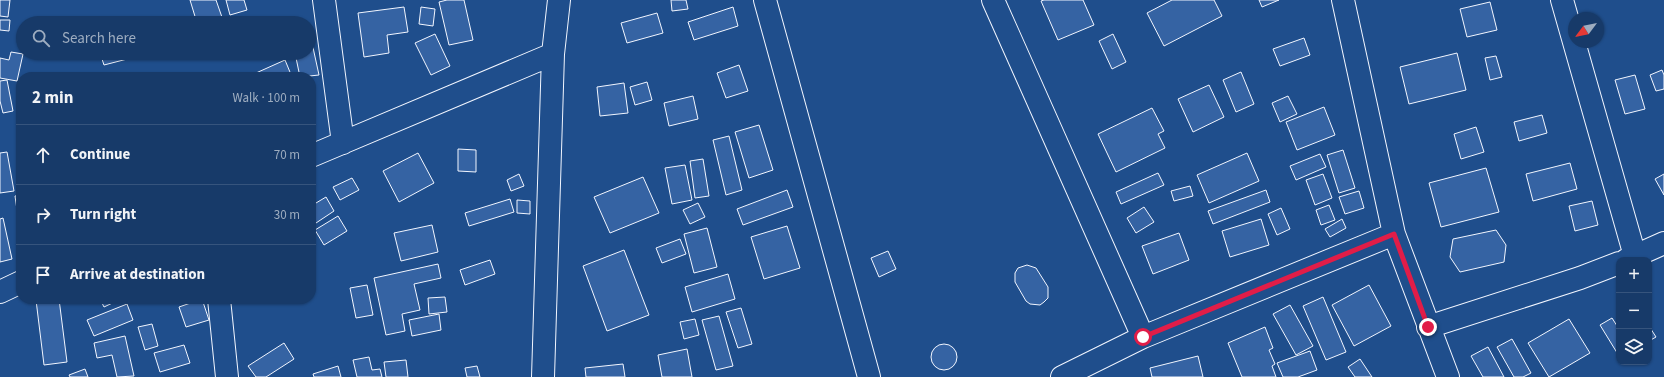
<!DOCTYPE html>
<meta charset="utf-8">
<style>
:root{--surface:#173a69;--page:#244571;--text:#f1f3f6;--muted:#9eadc0;--line:#36547d}
body{margin:0;font-family:"Source Sans 3",sans-serif;background:var(--page);color:var(--text)}
.controls{position:absolute;right:12px;bottom:12px;display:grid;overflow:hidden;border-radius:8px;box-shadow:0 1px 3px #0004}
.controls button{width:36px;height:36px;display:grid;place-items:center;padding:0;border:0;border-bottom:1px solid var(--line);background:var(--surface);color:var(--text);font:20px sans-serif}
.compass{position:absolute;left:1568px;top:12px;width:36px;height:36px;border-radius:50%;background:var(--surface);box-shadow:0 1px 3px #0004;rotate:238deg}
.stop{position:absolute;width:12px;height:12px;margin:-9px;border:3px solid #e11d48;border-radius:50%;background:#fff}
.stop.end{background:#e11d48;border-color:#fff;box-shadow:0 1px 4px #0008}
.list{margin:0;padding:0;list-style:none}
h2{display:flex;justify-content:space-between;align-items:center;height:52px;margin:0;padding:0 16px;font-size:17px}
h2 small{font-size:13px;font-weight:400;color:var(--muted)}
.list li{display:grid;grid-template-columns:26px 1fr auto;gap:12px;align-items:center;box-sizing:border-box;height:60px;padding:0 16px;border-top:1px solid var(--line)}
.list b{display:block;font-size:15px;white-space:nowrap}
.list em{font-size:13px;font-style:normal;color:var(--muted)}
.icon{flex:none;width:22px;height:22px;fill:none;stroke:currentColor;stroke-width:2;stroke-linecap:round;stroke-linejoin:round}
.map{position:relative;flex:none;width:1664px;height:377px;overflow:hidden}
.search{position:absolute;background:var(--surface);box-shadow:0 1px 3px #0004;left:16px;top:16px;width:300px;height:44px;display:flex;align-items:center;gap:10px;box-sizing:border-box;padding:0 14px;border-radius:22px;color:var(--muted);font-size:15px}
.panel{position:absolute;background:var(--surface);box-shadow:0 1px 3px #0004;left:16px;top:72px;width:300px;height:232px;border-radius:16px}
.map>svg:first-child{display:block}
</style>
<div class="map">
<svg width="1664" height="377" viewBox="0 0 1664 377">
<rect width="100%" height="100%" fill="#1f4e8c"/>
<path fill="#3563a3" stroke="#f2f6ff" d="M0,0h10l-2,17 -8,-1z
M190,0h26l8,23h-27z
M226,0h18l3,10 -17,5z
M447,0h17l9,40 -24,5 -10,-43z
M671,0h15l2,9 -16,2z
M1044,0h39l11,25 -36,15 -17,-39z
M1172,0h42l8,16 -58,30 -17,-33z
M1259,0h20l-17,7z
M1490,2l7,28 -30,7 -7,-28z
M404,7l4,25 -21,3 2,18 -25,4 -6,-44z
M421,7l14,2 -2,17 -14,-2z
M733,7l5,19 -44,14 -6,-18z
M657,13l6,20 -36,10 -6,-20z
M0,20h10l-1,11 -9,-1z
M435,34l15,32 -19,9 -16,-32z
M1113,34l13,28 -14,7 -13,-28z
M1304,38l6,17 -30,11 -7,-17z
M309,43h3l7,32 -19,2 -5,-24h14z
M11,52l12,2 -6,27 -17,-3v-20l9,2z
M100,53h34l1,4 -31,8z
M1457,53l9,37 -57,14 -9,-37z
M1496,56l6,21 -12,3 -5,-22z
M285,60l7,17h-34l-2,-4z
M739,65l9,26 -22,7 -9,-25z
M1662,70l2,5v14l-8,2 -6,-16z
M1241,72l13,32 -18,8 -13,-32z
M1635,75l10,34 -20,5 -10,-34z
M7,80l6,31 -10,2 -3,-12v-20z
M647,82l5,18 -17,5 -5,-18z
M624,83l4,30 -28,3 -3,-29z
M1209,85l15,32 -31,15 -15,-33z
M693,96l5,23 -29,7 -5,-23z
M1288,96l9,18 -17,8 -8,-19z
M1324,107l11,28 -38,15 -11,-28z
M1152,108l12,23 -6,3 7,14 -49,24 -18,-38z
M1542,115l5,18 -28,8 -5,-19z
M759,125l14,45 -24,8 -14,-46z
M1476,127l8,25 -23,7 -7,-25z
M729,136l13,54 -16,5 -13,-55z
M458,149l18,1v22l-18,-1z
M1343,150l12,38 -16,5 -12,-38z
M7,152l7,39 -14,2v-40z
M418,153l16,30 -35,19 -16,-31z
M1247,153l12,28 -50,22 -12,-28z
M1320,154l6,13 -30,13 -6,-14z
M703,159l6,37 -14,2 -5,-37z
M1570,163l7,26 -44,12 -7,-27z
M685,165l7,35 -20,4 -7,-36z
M1486,168l13,44 -58,15 -12,-44z
M1158,173l6,12 -43,19 -5,-12z
M519,174l5,12 -13,5 -4,-11z
M1323,174l9,24 -17,7 -9,-25z
M1664,174v21l-9,-16z
M643,177l16,36 -49,20 -16,-36z
M352,178l7,12 -19,10 -7,-13z
M1190,186l3,10 -19,5 -3,-10z
M787,190l6,17 -50,18 -6,-16z
M1266,190l4,12 -57,22 -5,-13z
M1359,191l5,17 -19,6 -6,-17z
M21,195v36h-1l-5,-35z
M326,197l8,14 -21,14 -2,-3v-16z
M510,199l4,13 -45,14 -4,-13z
M517,200l13,1v13l-13,-1z
M1592,201l6,24 -23,6 -6,-25z
M698,203l7,14 -15,7 -7,-14z
M1329,205l6,15 -14,5 -5,-15z
M1144,207l10,15 -18,11 -9,-15z
M1281,208l9,21 -13,6 -9,-21z
M338,216l9,15 -23,14 -9,-15z
M3,218l9,41 -12,3v-43z
M1261,219l8,26 -39,12 -8,-26z
M1342,219l4,9 -16,9 -5,-8z
M432,225l6,27 -37,9 -7,-28z
M787,226l13,42 -36,11 -13,-42z
M707,228l10,39 -23,6 -10,-39z
M1496,230l10,15 -2,17 -44,10 -10,-15 3,-18z
M1179,233l10,27 -36,14 -11,-28z
M680,239l6,15 -24,9 -6,-15z
M624,250l25,65 -42,16 -24,-65z
M888,251l8,18 -17,8 -8,-19z
M490,260l5,14 -30,11 -5,-15z
M438,264l3,14 -27,6 6,26 -18,4 3,17 -19,4 -12,-57z
M1027,265l9,3 12,19v11l-4,4 -4,3 -10,-1 -4,-3 -11,-19v-9l3,-5z
M728,274l7,25 -43,13 -7,-25z
M367,285l6,30 -17,3 -6,-30z
M1369,285l22,41 -37,20 -22,-41z
M445,297l2,15 -18,2 -1,-16z
M1323,297l23,55 -20,8 -23,-54z
M45,299h14l8,63 -23,3 -8,-65z
M100,299h21l-17,8z
M202,299l7,21 -23,7 -7,-20z
M127,304l6,16 -39,16 -7,-16z
M1290,305l23,41 -17,9 -23,-41z
M741,308l11,36 -14,4 -12,-36z
M439,314l2,16 -29,6 -3,-16z
M719,316l14,50 -17,4 -14,-50z
M1612,318l7,11v27l-19,-31z
M695,319l4,16 -15,4 -4,-17z
M1569,319l21,34 -41,24 -21,-34z
M152,324l6,22 -13,4 -7,-23z
M1649,326l7,11 -7,4z
M1265,327l8,21 -4,2 6,14 -3,2 4,11h-34l-14,-34z
M125,336l9,40 -17,1 -5,-22 -15,3 -3,-15z
M1512,339l19,34 -8,4h-9l-17,-30z
M284,343l10,16 -28,18h-10l-8,-11z
M931 357a13 13 0 1 1 26 0a13 13 0 1 1-26 0Z
M184,345l6,18 -30,9 -6,-19z
M1488,347l16,30h-21l-12,-21z
M687,349l5,28h-30l-4,-22z
M1310,351l7,19 -19,7h-15l-6,-14z
M1198,356l5,21h-51l-2,-9z
M369,357l3,13 8,-1 2,8h-25l-4,-17z
M1360,359l12,18h-17l-7,-10z
M406,360l2,17h-22l-2,-15z
M623,364l2,13h-39l-1,-9z
M338,366l3,11h-27l-1,-3z
M477,366l3,11h-13l-2,-9z
M85,369l3,8h-18l-1,-2z"/>
<g fill="none" stroke-linecap="round" stroke-linejoin="round">
<g stroke="#f2f6ff" stroke-width="24">
<path id="street" d="M324,0l19,143
M765,0l104,377
M993,0l150,337
M1343,0l51,234 54,143
M1562,0l73,256
M311,156l242,-102
M1626,260l38,-17
M0,292l21,-10
M219,299l8,78
M1428,327l152,-49 39,-15
M543,377l10,-323 6,-54
M1062,377l81,-40 251,-103"/>
</g>
<use href="#street" stroke="#1f4e8c" stroke-width="22"/>
</g>
<g fill="none" stroke-linecap="round" stroke-linejoin="round">
<path stroke="#e11d48" stroke-width="5" d="M1143,337l251,-103 34,93"/>
</g>
</svg>
<div class="controls">
<button>+</button>
<button>−</button>
<button><svg class="icon" aria-label="layers" viewBox="0 0 24 24"><path d="M12 4l9 5-9 5-9-5zM3 14l9 5 9-5"/></svg></button>
</div>
<svg class="compass" viewBox="-18 -18 36 36"><path d="M0-13l5 13h-10z" fill="#e53935"/><path d="M0 13l5-13h-10z" fill="#9eadc0"/></svg>
<div class="stop" style="left:1143px;top:337px"></div>
<div class="stop end" style="left:1428px;top:327px"></div>
<div class="search"><svg class="icon" aria-label="search" viewBox="0 0 24 24"><circle cx="10" cy="10" r="6"/><path d="M15 15l6 6"/></svg>Search here</div>
<section class="panel">
<h2>2 min<small>Walk · 100 m</small></h2>
<ul class="list">
<li><svg class="icon" aria-label="ahead" viewBox="0 0 24 24"><path d="M12 20V5M6 11l6-6 6 6"/></svg><div><b>Continue</b></div><em>70 m</em></li>
<li><svg class="icon" aria-label="right" viewBox="0 0 24 24"><path d="M7 20v-9h11M14 6l5 5-5 5"/></svg><div><b>Turn right</b></div><em>30 m</em></li>
<li><svg class="icon" aria-label="arrive" viewBox="0 0 24 24"><path d="M6 21V4h12l-3 4 3 4H6"/></svg><div><b>Arrive at destination</b></div></li>
</ul>
</section>
</div>
